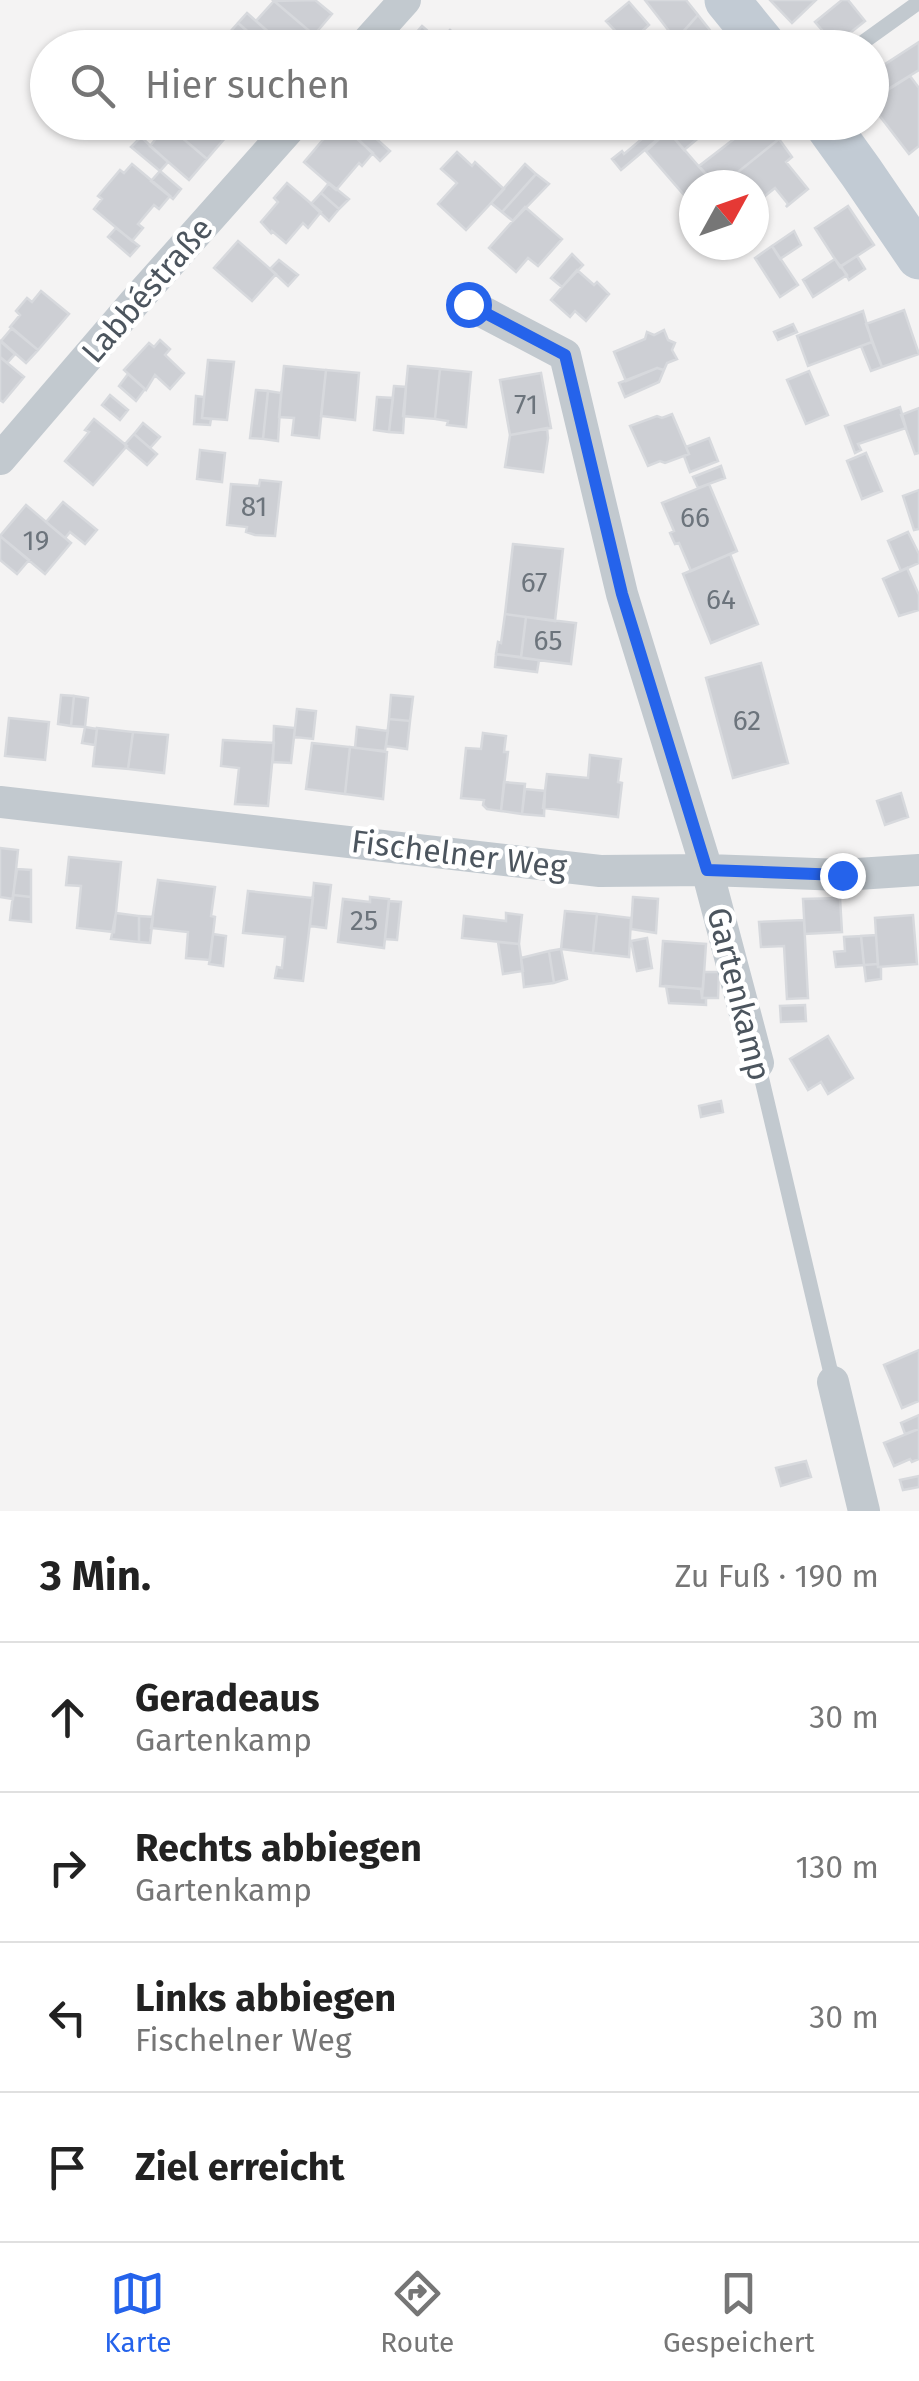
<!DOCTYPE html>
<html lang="de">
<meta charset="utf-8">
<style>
:root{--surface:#fff;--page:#f6f6f6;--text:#222;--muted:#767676;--line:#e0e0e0;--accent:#2563eb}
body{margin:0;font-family:"Fira Sans",sans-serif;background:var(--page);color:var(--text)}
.compass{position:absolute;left:679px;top:170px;width:90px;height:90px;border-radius:50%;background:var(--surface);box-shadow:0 2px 8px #0004;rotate:50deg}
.stop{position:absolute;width:30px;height:30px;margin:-22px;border:8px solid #2563eb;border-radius:50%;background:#fff}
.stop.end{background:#2563eb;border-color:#fff;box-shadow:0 2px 10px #0008}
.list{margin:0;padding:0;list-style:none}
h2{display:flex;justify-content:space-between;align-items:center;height:130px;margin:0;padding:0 40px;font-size:42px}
h2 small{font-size:32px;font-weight:400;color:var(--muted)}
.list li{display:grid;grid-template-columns:65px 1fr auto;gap:30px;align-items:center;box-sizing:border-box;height:150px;padding:0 40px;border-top:2px solid var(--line)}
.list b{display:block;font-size:38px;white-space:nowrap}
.list p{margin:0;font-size:32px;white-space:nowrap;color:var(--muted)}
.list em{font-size:32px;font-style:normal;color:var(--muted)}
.icon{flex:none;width:55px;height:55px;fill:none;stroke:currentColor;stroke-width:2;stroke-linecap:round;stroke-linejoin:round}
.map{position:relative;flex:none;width:919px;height:1511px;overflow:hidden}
.search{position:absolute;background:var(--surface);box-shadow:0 2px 8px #0004;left:30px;right:30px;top:30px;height:110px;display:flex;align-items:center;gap:25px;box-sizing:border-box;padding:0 35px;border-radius:55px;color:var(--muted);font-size:38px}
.sheet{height:730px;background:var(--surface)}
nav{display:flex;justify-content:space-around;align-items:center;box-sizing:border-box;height:140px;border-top:2px solid var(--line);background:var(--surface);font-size:28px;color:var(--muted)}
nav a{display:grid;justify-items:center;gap:5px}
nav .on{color:var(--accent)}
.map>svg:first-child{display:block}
</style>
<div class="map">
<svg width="919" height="1511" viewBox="0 0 919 1511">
<rect width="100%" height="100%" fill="#f4f3f3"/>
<path fill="#cdcfd4" stroke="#d7d9dd" stroke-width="2.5" d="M315,0l17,14 -18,21 -40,-34z
M645,0h41l12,15 -22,25z
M770,0h46l-24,23z
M842,0h6l17,21 -30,24 -20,-23z
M274,1l40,34 -11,13h-16l-31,-27z
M629,2l20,23 -21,19 -22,-23z
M247,13l28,25 -8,10 -29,-25z
M698,15l26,33h-46l-5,-5z
M238,23l28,25h-19l-8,-7 -9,-9z
M422,26l17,15 7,7h-43z
M450,30l21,18h-25l-7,-7z
M588,35l13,13h-22l-2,-3z
M919,42v28l-39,24 -8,-12v-31l10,15z
M910,76l9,12v58l-10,8 -37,-48v-6z
M169,122h38l18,16 -18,21 -40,-34z
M338,122l35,31 -11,13 -3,-3 -23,27 -32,-28z
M662,122h16l-57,48 -9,-11 10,-8 2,3z
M679,122h31l3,4 -29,24 -16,-19z
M756,122h10l13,17 -41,33 -24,11 -15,-17z
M167,125l40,34 -18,21 -39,-34z
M362,126l28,25 -10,10 -26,-26z
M668,131l46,53 -20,1v16l-3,2 -45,-52z
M141,137l27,25 -8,9 -29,-24z
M779,139l13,18 -6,5 22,27 -22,18 2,-3 -13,-16 -10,8 -8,-10 -3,2v-3h-6l-10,-13z
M457,152l15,14 3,-4 29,27 -38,41 -28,-26 19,-21 -16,-14z
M132,164l38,32 -11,13 -5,-4 -16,19 5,4 -11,13 -38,-32 8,-10 -4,-3 22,-26 4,3z
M525,164l11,10 -34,38 -11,-9z
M160,171l21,18 -8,10 -22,-18z
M536,174l13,10 -36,37 -11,-9z
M287,183l34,29 -13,16 -5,-5 -17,20 -14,-12 -1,2 -10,-11 17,-20 -4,-4z
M329,183l20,16 -10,10 -18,-16z
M321,193l18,16 -10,12 -18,-17z
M848,206l26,39 -34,22 -25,-39z
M525,207l37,32 -24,27 -10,-8 -12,14 -27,-24z
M116,228l23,18 -9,10 -22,-19z
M794,231l7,14 -21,14 -8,-13z
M238,241l38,33 -24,27 -38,-33z
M772,246l26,39 -18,12 -25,-39z
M572,254l11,11 -21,22 -11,-9z
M857,256l8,13 -16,11 -8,-14z
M835,259l12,16 -34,22 -10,-17z
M279,260l19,15 -10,11 -18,-17z
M577,270l17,15 3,-3 12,12 -23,27 -11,-10 -5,6 -19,-17z
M41,291l28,23 -31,36 -28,-23 10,-12 -4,-4 11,-13 5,4z
M904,310l15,44 -37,13 -16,-43z
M863,311l9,31 -64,24 -11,-30z
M793,324l4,8 -19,8 -4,-8z
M12,328l26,22 -12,13 -25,-22z
M664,330l4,10 7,3 -3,7 5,9 -10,4 -3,7 -7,-2 -31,13 -12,-29 31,-13 2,-7 7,3z
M160,340l10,9 -5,6 19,18 -14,16 -15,-14 -9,15 -22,-20 25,-27 5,4z
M0,341l15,13 -8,9 -7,-6z
M872,342l10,25 -11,4 -10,-25z
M0,357l24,20 -21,25 -3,-2z
M208,360l26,2 -7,58 -25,-2z
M284,366l42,4 -7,68 -27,-3 2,-17 -15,-1z
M408,366l32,3 -5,50 -32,-3z
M657,368l7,2 -5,12 -34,15 -6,-14z
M440,369l31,3 -5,55 -19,-2 1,-4 -13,-2z
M326,370l33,3 -4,47 -34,-4z
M809,371l19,44 -22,9 -19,-44z
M541,373l10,55 -41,7 -10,-55z
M128,374l17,15 -9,12 -17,-15z
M394,386l12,1 -3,46 -14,-1z
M256,390l12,1 -5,48 -13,-1z
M268,391l13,2 -3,48 -15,-2z
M110,395l18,15 -8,10 -18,-15z
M196,396l8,1 -2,21 9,1 -1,6 -16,-1z
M377,397l16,1 -4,34 -15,-2z
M900,407l6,21 -48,16 3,6 -6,3 -10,-27z
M919,408v45l-4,1 -14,-39z
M672,414l17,40 -24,9 -5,-2 -12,5 -18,-40 27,-10 5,2z
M94,419l33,27 -34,39 -28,-24 24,-29 -4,-2z
M143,423l17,14 -10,11 -16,-14z
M547,428l1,10 -5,34 -38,-5 5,-32z
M134,434l23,20 -10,11 -21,-18 -1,-3z
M709,438l9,23 -28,11 -6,-16 5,-2 -3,-7z
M200,450l25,3 -3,29 -25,-3z
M866,453l16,38 -20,8 -15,-38z
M721,466l4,12 -27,10 -5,-11z
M260,480l21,2 -6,54 -20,-1 -9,-3 1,-5 -20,-2 4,-41 28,2z
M709,484l28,67 -46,20 -12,-28 -4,1 -5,-11 4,-2 -12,-28z
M919,490v39l-5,1 -11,-34z
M63,502l34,28 -12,14 -15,-12 -5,6 -19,-16z
M26,505l45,38 -26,31 -45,-38z
M908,532l11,22v9l-18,8 -13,-30z
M0,536l29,24 -12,14 -17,-14z
M513,544l50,5 -8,72 -50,-7z
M730,554l28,70 -47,19 -28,-69z
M907,568l12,27v15l-20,6 -16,-37z
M505,614l21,3 -5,40 -25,-3 2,-12 3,1z
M526,617l50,6 -5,41 -50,-6z
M496,654l43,6 -2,12 -42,-5z
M761,663l27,100 -55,15 -27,-100z
M61,695l13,1 -3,30 -13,-2z
M391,695l22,2 -3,24 -21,-2z
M74,696l14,2 -3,29 -14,-1z
M297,709l19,2 -3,28 -19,-2z
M9,718l40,4 -4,38 -40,-4z
M389,719l21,2 -3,28 -21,-3z
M274,726l21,2 -4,35 -18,-1z
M85,727l12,2 -2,16 -13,-2z
M357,727l31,4 -3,20 -30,-3z
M97,728l36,4 -5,37 -35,-3z
M133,732l35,3 -4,38 -36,-4z
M483,733l23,3 -2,16h4l-7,59 -14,-2 -4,-4 1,-5 -23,-2 5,-50 15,1z
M223,740l51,3 -6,63 -33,-2 4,-36 -18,-2z
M312,743l38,4 -5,47 -39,-5z
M350,747l37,5 -4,47 -38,-5z
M590,755l31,4 -3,23 4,1 -4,34 -75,-9 4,-34 41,4z
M504,782l21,2 -3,30 -21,-3z
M525,789l20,2 -1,25 -22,-2z
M901,793l7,24 -23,8 -8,-24z
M0,848l18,2 -5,49 -13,-2z
M69,857l52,5 -7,70 -37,-4 4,-42 -15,-1z
M17,869l14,1v27l-18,-2z
M158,880l57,7 -4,29 4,1 -5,43 -24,-2 2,-26 -37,-4z
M314,883l17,2 -5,43 -16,-2z
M248,891l65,7 -10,83 -28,-3 2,-11 5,1 3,-31 -42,-4z
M13,895l18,2v25l-21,-2z
M370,897l19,2 -5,49 -46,-6 5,-43 27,3z
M633,897l25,2 -2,34 -25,-4z
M840,898l2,34 -37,2 -2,-35z
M389,901l12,1 -4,38 -12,-1z
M565,911l32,3 -4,39 -32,-4z
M116,913l23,3v26l-28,-3z
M506,913l16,2 -3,29 -57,-6 2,-22 42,5z
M597,914l34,4 -2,39 -36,-4z
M913,915l4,49 -39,3 -3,-49z
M139,916l14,1 -3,26 -11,-1z
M804,920l4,78 -21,1 -3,-53 -23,1 -2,-25z
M213,934l13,2 -3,30 -14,-2z
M876,935l2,29 -14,1 -3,-29z
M861,936l3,29 -28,2 -2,-15 11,-1 -1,-14z
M647,938l5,30 -15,3 -6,-30z
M663,941l43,3 -3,45 -43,-3z
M498,942l21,2 4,27 -20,3z
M561,949l6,30 -13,4 -5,-32z
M549,951l5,32 -30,4 -3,-29z
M878,964v3h3v12l-15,2 -2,-16z
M704,972h15l-1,26h-16z
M666,986l35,3 1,9h4v7l-37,-2z
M805,1005l1,16 -25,1 -1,-16z
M828,1036l25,42 -25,16 -7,-12 -13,8 -18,-31z
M721,1101l2,11 -22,5 -2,-11z
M919,1350v51l-17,7 -18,-43z
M919,1415v14l-14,5 -4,-11z
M919,1429v30l-7,3 -2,-3 -16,7 -10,-23z
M806,1461l5,16 -30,9 -5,-18z
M919,1476v11l-16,3 -3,-10z"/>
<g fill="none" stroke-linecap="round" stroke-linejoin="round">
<path stroke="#c2c9cf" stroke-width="15" d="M855,48l64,-46
M758,1063l75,319"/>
<path stroke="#c2c9cf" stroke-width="32" d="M362,48l43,-48
M468,304l97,51 57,239 85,276 51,193
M0,459l134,-156 161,-181
M0,802l600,69 107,-1 135,5 77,-5
M833,1382l31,129"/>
<path stroke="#c2cbd4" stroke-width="45" d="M727,0l39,48
M825,122l36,50 58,85"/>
</g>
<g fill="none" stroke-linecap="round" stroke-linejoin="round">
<path stroke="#2563eb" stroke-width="12" d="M468,304l97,51 57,239 85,276 135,5"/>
</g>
<g text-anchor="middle" stroke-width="9" stroke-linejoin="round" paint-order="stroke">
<g font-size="28" fill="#6c747c">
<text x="526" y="414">71</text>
<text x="254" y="516">81</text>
<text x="695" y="527">66</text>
<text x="36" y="550">19</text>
<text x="534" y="592">67</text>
<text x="721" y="609">64</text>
<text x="548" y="650">65</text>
<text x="747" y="730">62</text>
<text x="364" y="930">25</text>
</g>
<g font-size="32" fill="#4c555e" stroke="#fff">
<text transform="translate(147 290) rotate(-49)" y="11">Labbéstraße</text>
<text transform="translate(459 854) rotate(7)" y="11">Fischelner Weg</text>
<text transform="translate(739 994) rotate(76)" y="11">Gartenkamp</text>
</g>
</g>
</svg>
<svg class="compass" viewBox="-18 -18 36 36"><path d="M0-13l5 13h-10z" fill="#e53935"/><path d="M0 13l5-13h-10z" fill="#767676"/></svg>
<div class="stop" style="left:468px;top:304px"></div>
<div class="stop end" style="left:842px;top:875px"></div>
<div class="search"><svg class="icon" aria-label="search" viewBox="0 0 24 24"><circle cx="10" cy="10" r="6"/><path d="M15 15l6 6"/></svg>Hier suchen</div>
</div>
<section class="sheet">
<h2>3 Min.<small>Zu Fuß · 190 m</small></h2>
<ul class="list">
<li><svg class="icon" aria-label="ahead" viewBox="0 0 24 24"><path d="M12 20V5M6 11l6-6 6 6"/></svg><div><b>Geradeaus</b><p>Gartenkamp</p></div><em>30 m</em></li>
<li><svg class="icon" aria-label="right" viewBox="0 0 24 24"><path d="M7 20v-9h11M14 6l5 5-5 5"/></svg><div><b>Rechts abbiegen</b><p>Gartenkamp</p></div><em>130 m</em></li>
<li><svg class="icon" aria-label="left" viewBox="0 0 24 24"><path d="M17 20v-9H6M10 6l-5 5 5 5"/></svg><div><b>Links abbiegen</b><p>Fischelner Weg</p></div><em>30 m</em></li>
<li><svg class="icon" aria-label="arrive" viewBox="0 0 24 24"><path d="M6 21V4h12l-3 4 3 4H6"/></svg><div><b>Ziel erreicht</b></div></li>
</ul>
</section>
<nav>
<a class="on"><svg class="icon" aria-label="map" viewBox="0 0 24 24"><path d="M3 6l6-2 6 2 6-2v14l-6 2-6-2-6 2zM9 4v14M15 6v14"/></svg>Karte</a>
<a><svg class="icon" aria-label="directions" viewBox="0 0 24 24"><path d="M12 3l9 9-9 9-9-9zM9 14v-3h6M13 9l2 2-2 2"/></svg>Route</a>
<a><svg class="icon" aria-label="saved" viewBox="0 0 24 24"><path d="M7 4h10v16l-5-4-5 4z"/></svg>Gespeichert</a>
</nav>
